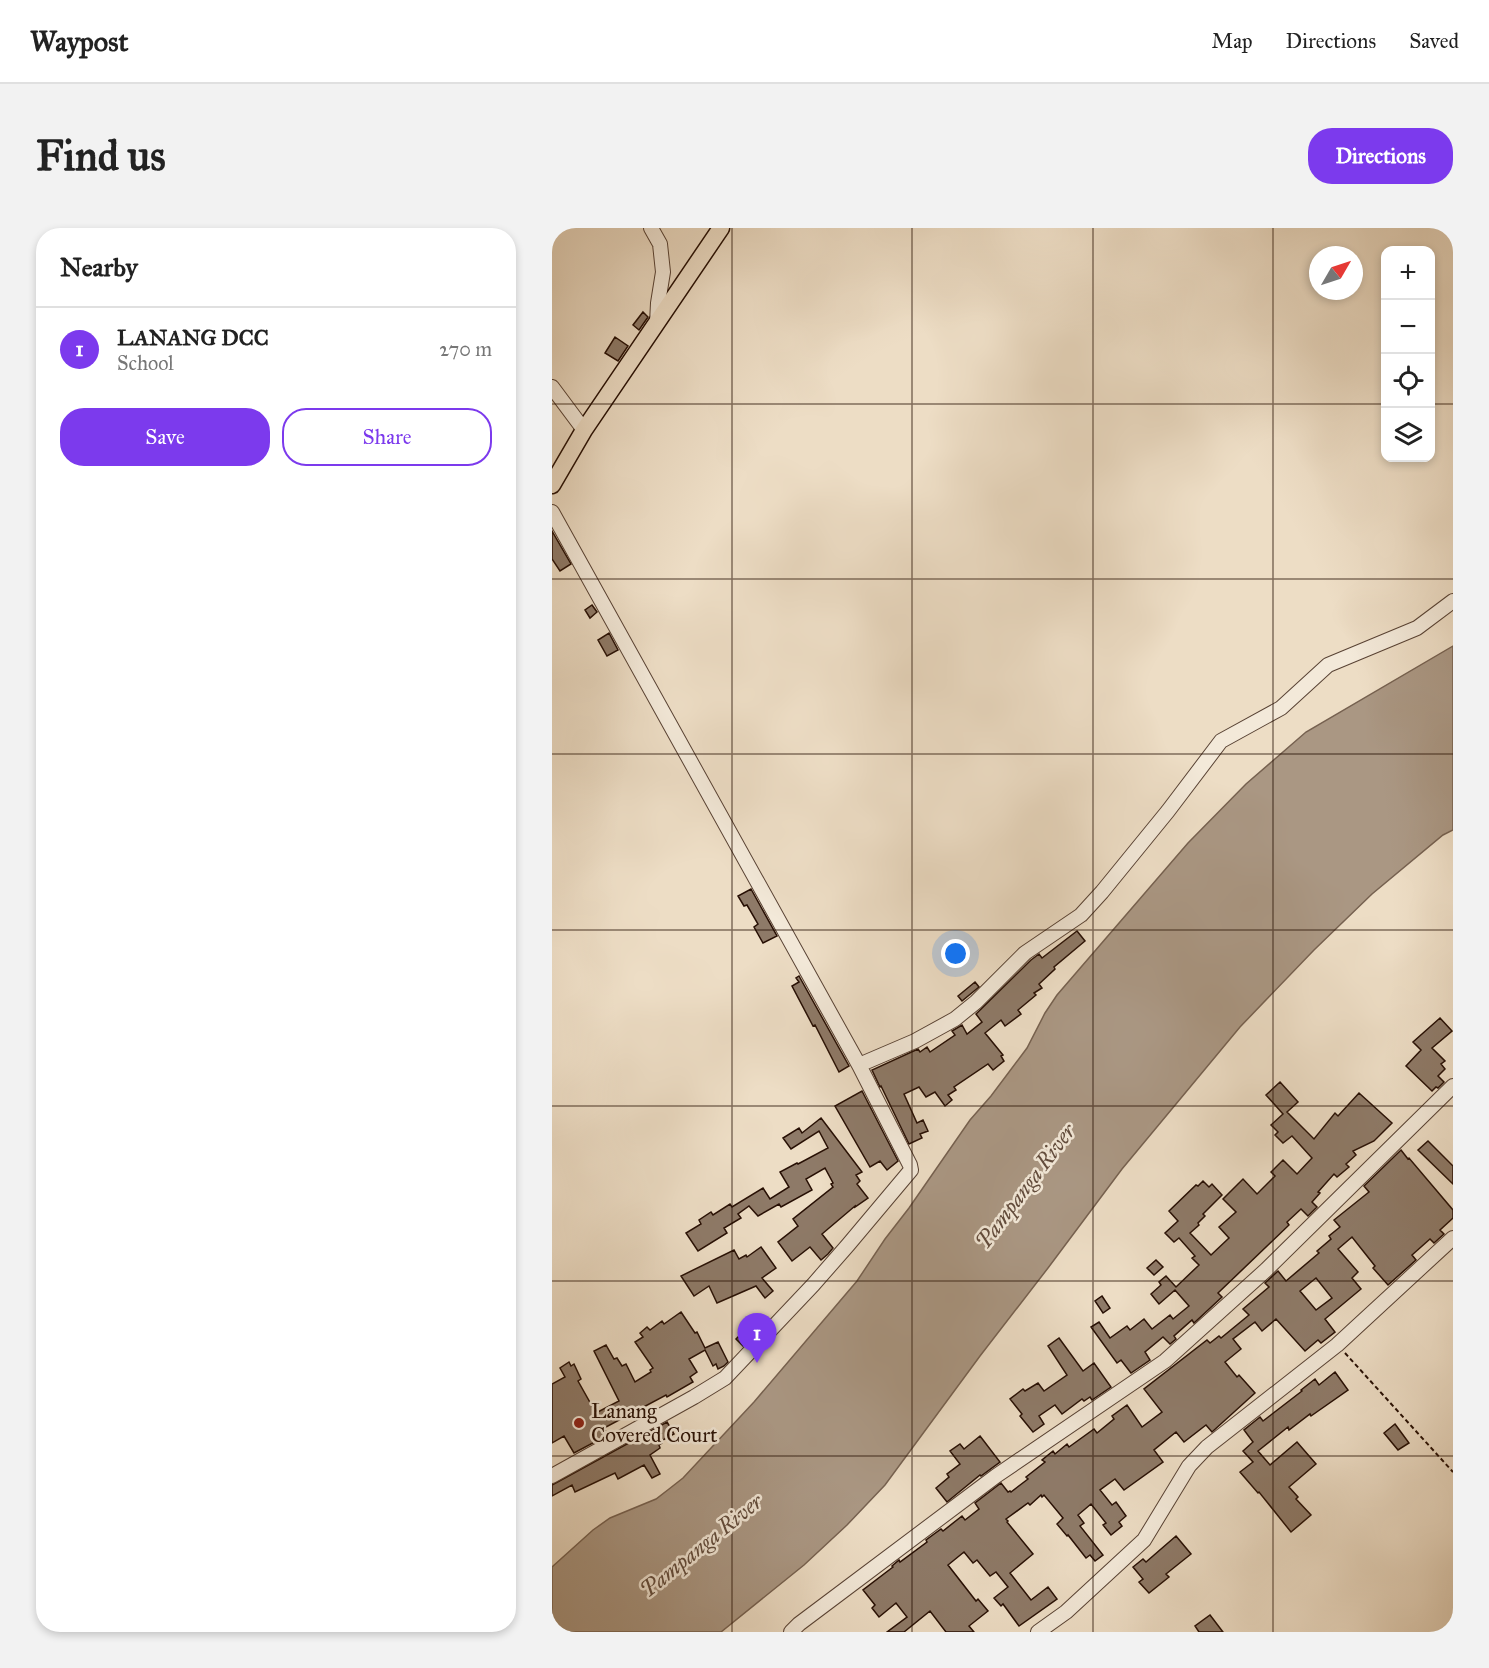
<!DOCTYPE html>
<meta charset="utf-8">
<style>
:root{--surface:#fff;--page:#f2f2f2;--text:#222;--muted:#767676;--line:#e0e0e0;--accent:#7c3aed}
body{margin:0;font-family:"IM FELL Great Primer",serif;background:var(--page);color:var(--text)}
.controls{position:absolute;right:18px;top:18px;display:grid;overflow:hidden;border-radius:12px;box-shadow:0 3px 9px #0003}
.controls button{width:54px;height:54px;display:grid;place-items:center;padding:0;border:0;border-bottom:2px solid var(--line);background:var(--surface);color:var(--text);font:30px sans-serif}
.compass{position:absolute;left:757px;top:18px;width:54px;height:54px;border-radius:50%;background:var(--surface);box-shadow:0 3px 9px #0003;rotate:51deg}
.you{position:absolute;left:404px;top:726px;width:21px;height:21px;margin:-15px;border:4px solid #fff;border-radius:50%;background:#1a73e8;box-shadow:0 0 0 9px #1a73e833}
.badge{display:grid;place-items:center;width:39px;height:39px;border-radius:50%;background:var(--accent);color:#fff;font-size:20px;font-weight:700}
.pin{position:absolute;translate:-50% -50px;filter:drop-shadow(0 2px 3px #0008)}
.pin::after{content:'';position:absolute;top:32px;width:21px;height:18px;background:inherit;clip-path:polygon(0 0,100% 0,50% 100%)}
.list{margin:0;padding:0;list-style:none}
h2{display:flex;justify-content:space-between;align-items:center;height:78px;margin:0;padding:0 24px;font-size:26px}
h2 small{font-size:20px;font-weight:400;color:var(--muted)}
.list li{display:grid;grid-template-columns:39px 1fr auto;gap:18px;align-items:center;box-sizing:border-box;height:84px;padding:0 24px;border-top:2px solid var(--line)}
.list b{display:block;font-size:22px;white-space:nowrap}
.list p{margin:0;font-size:20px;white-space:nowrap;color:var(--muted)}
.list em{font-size:20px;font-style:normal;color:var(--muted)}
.actions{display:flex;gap:12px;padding:18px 24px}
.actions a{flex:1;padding:14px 0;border:2px solid var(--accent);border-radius:24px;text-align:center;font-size:21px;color:var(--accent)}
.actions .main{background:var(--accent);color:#fff}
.icon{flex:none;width:33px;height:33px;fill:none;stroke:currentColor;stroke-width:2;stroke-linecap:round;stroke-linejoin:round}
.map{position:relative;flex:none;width:901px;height:1404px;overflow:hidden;border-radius:24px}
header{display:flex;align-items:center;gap:36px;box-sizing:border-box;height:84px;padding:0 30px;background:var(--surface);border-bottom:2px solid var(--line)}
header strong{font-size:28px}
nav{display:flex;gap:33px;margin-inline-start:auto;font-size:21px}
.intro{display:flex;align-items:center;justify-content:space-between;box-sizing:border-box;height:144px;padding:0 36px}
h1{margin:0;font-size:42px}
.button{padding:15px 27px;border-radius:24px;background:var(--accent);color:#fff;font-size:21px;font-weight:700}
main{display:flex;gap:36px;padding:0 36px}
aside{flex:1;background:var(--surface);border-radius:24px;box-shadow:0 3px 9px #0003}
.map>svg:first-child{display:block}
</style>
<header>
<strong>Waypost</strong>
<nav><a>Map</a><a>Directions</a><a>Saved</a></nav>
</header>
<div class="intro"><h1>Find us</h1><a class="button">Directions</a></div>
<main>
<aside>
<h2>Nearby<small></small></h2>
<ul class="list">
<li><span class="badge">1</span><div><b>LANANG DCC</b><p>School</p></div><em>270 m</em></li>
</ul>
<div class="actions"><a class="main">Save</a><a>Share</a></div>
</aside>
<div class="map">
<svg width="901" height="1404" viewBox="0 0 901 1404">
<rect width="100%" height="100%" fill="#edddc5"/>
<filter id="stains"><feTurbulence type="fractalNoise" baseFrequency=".00333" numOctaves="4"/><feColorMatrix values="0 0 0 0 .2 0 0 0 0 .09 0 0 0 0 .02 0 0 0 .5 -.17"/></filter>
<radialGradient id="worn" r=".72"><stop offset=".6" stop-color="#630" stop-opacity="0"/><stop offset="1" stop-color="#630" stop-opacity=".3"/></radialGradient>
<path fill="#aa9783" stroke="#766150" stroke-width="1.5" d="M901,418v184l-10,5 -71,59 -58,56 -74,77 -118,142 -74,99 -68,88 -95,129 -38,40 -43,40 -83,67h-169v-65l41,-37 17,-12 46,-19 13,-10 14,-11 71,-76 103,-121 28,-42 24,-31 61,-88 21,-24 36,-48 18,-35 12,-18 131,-152 58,-59 60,-52z"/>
<path fill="#8e7a68" stroke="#270f04" stroke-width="1.5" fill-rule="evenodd" d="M91,84l5,5 -9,13 -6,-5z
M63,109l13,9 -10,15 -13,-8z
M0,303l19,33 -11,7 -8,-12z
M40,377l5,7 -7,6 -5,-8z
M57,405l9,17 -11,6 -9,-16z
M199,661l26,47 -14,7 -9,-16 4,-3 -11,-19 -3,1 -6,-10z
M525,703l8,10 -31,26 1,2 -16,15 3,4 -8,5 2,2 -18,15 3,4 -16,12 -4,-6 -16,13 18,22 -2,1 3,5 -11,9 -5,-6 -34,23 2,3 -8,5 4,5 -7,6 -10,-14 -9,5 -7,-10 -15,7 13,29 6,-3 5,11 -8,3 2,4 -13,6 -28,-58 -1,1 -8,-17 46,-21 2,3 7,-5 3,5 25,-17 -3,-4 10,-6 5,9 15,-12 -6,-8 55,-54 8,-6 3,4z
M247,748l50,90 -10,6 -24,-47 -2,1 -21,-40 7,-4 -3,-4z
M423,754l4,5 -17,14 -4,-5z
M888,790l12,13 -20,17 13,13 -4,3 4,5 -7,7 6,6 -6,6 -2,-1 -4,4 -26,-25 15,-16 -8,-8z
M728,854l18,20 -11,10 27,27 21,-26 3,3 21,-23 33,30 -18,18 -21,10 3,4 -10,9 3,3 -12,10 -3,-3 -16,18 2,1 -8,9 5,5 -9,9 -7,-7 -14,13 2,3 -71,68 4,4 -28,26 -2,-3 -18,16 2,3 -6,5 -7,-7 -18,15 5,8 -19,13 -10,-13 -4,3 -26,-36 8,-5 11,16 17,-12 3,4 14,-11 8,10 18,-14 3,4 16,-13 -14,-16 -16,14 -8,-10 10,-9 -2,-3 7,-6 10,11 23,-22 -7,-7 3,-2 -16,-18 -5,4 -9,-9 13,-12 -9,-10 27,-26 2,1 5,-5 6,6 3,-3 10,11 -19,19 2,2 -7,7 1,2 -9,8 21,22 18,-17 -10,-11 17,-15 -13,-13 20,-20 14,15 18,-18 -4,-4 12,-12 14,14 15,-16 -20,-22 -9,7 -8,-8 3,-3 -7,-7 12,-11 -17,-19z
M310,863l36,70 -11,9 -7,-9 -10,6 -35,-61z
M269,890l41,54 -6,3 4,6 -3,3 11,14 -13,9v-1l-33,28 11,14 -5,6 -7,6 -11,-13 -18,14 -14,-19 20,-16 -5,-7 40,-32 -2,-3 2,-1 -8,-15 -19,11 6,11 -31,17 -2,-3 -21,12 -9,-10 -11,8 3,4 -17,10 3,5 -29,18 -12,-18 15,-9 -2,-4 12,-8 2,3 17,-11 2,3 31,-19 7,11 19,-12 -9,-15 17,-9 1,1 30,-16 -9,-17 -28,18 -8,-11 16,-10 3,5z
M876,913l25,25v18l-35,-34z
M849,922l7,9 1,-1 44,52v8l-13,12 4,4 -10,9 -4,-4 -18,16 4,5 -28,25 -15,-17 2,-2 -23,-29 -14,12 20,23 -6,6 9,11 -36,30 10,13 -14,11 -3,-3 -13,11 -29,-32 -14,12 -7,-9 -22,17 8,10 -16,13 12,15 2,-2 16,18 -43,39 -6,-7 -22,17 -8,-10 -22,18 9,12 -39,28 -9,-11 -15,11 12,15 4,-3 10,14 -7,6 3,4 -11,9 -8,-10 3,-2 -15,-19 -13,11 6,8 -4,3 23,29 -8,6 -5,-6 -4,3 -18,-23 -1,1 -10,-12 6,-6 -19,-23 -2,2 -1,-2 -11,10 -2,-2 -22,16 2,2 -1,1 26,32 -23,19 21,27 17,-13 9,12 -38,27 -16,-22 -2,2 -7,-8 14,-11 -12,-15 -6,4 -13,-16 -4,3 -9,-11 -16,13 28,36 2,-2 10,12 -19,15 5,6h-28l-16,-21 -26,21h-17l20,-15 -11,-14 -17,14 -7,-9 3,-3 -12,-15 30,-23 -1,-1 7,-6 1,2 27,-20 -1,-2 15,-11 2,2 19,-15 3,4 14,-11 -4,-6 26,-20 7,9 2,-1 1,1 17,-13 -2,-2 19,-15 -3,-2 11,-9 2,3 12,-10 2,3 25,-18 3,4 17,-14 -2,-3 15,-11 15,22 20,-15 -18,-23 63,-49 3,3 9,-7 2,2 28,-23 -6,-6 26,-22 -4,-4 13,-12 8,10 33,-28 -2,-2 14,-12 -2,-3 11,-9 -6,-7 35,-28 -5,-6zM764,1050l16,20 -16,12 -16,-19z
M209,1019l15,21 -14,10 11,13 -8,7 -9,-12 -39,17 -8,-17 -15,10 -13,-20 53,-26 5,9 7,-4 1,2z
M604,1032l7,7 -9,8 -7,-7z
M550,1068l8,12 -7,5 -8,-12z
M129,1084l14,21 2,-1 8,16 13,-6 10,20 -4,4 -6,3 -2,-5 -3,2 -8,-16 -16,9 8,13 -7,5 3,5 -26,15 -1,-2 -62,33 4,7 -34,18 -10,-17 -12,7v-59l13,-7 -5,-9 9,-6 2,4 3,-2 7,15 -3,2 18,32 23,-12 -25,-50 12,-6 8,14 3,-1 5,8 4,-2 9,18 16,-10 -1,-2 3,-2 -18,-26 8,-5 -3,-4 7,-6 3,3 12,-9 2,3z
M191,1104l7,7 -7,7 -7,-7z
M507,1110l24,33 11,-8 17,24 -19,13 -2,-3 -6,4 -2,-2 -20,15 -7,-9 -16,11 5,8 -11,8 -13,-16 2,-2 -12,-15 13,-10 2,2 13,-8 6,8 23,-16 -19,-29z
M783,1144l13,18 -37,26 -1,-2 -21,16 -1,-3 -30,24 12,14 27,-23 19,22 -27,23 9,10 -2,2 15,16 -20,17 -32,-40 -1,1 -18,-21 13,-10 -10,-11 10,-9 -9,-12 16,-13 3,4 39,-30 -1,-1 14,-11 4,6z
M115,1194l7,12 -13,7 1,2 -3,2 1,3 -10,7 10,19 -8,4 -8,-13 -26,14 -3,-6 -40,19 -3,-7 -20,11v-11z
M843,1196l14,19 -11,7 -14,-17z
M428,1208l20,26 -19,14 -1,-1 -33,27 -11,-14 13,-11 -2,-3 13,-10 -10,-13 10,-7 4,5z
M624,1308l15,18 -25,20 3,3 -20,16 -10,-11 4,-3 -10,-12 10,-8 3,3z
M658,1387l13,17h-24l-4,-6z"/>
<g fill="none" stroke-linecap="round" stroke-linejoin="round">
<g stroke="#584234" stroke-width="16">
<path id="minor" d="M99,0l9,16 3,28 -5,31 -1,20
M0,159l32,43
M0,284l307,553 51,100 1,5 -63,75 -35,40 -88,93 -31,19 -142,79
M307,837l56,-24 40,-22 21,-17 49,-49 56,-38 21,-23 66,-81 53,-70 60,-33 47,-43 89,-37 36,-27
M239,1404l8,-8 197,-148 169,-115 101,-91 187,-184
M486,1404l28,-20 78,-72 45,-74 18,-19 130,-102 116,-107"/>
</g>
<g stroke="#270f04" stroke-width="19">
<path id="major" d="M0,257l32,-55 137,-202"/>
</g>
<path stroke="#270f04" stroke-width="2" stroke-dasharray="4.5 3" stroke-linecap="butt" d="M793,1125l108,119"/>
<use href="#minor" stroke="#f3e9d9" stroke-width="14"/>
<use href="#major" stroke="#edddc5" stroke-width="16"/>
</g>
<path fill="none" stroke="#270f04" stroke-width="1.5" stroke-opacity="0.55" d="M180,0v1404M360,0v1404M541,0v1404M721,0v1404M0,176h834M878,176h23M0,351h901M0,526h901M0,702h901M0,878h901M0,1053h901M0,1228h901"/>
<circle fill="#8f2418" stroke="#f3e9d9" stroke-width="2" cx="27" cy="1195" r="6"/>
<g text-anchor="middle" stroke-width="5" stroke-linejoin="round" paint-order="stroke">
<g font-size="21" fill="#270f04" stroke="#f3e9d9" text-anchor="start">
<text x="39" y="1190">Lanang<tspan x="39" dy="24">Covered Court</tspan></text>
</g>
<g font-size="22" font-style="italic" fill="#624c3d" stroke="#f3e9d9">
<text transform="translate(473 958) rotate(-53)" y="8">Pampanga River</text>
<text transform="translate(149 1317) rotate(-39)" y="8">Pampanga River</text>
</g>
</g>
<rect width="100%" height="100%" filter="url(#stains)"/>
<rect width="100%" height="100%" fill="url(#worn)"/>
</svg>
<div class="controls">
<button>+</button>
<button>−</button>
<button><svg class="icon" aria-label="locate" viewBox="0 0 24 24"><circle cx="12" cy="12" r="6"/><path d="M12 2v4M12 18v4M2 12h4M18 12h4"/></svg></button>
<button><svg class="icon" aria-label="layers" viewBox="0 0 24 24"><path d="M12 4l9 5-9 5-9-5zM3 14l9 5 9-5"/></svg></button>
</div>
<svg class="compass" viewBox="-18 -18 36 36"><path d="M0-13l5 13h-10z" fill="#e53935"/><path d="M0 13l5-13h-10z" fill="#767676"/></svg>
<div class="you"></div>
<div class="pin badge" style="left:205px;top:1135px">1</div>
</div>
</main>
